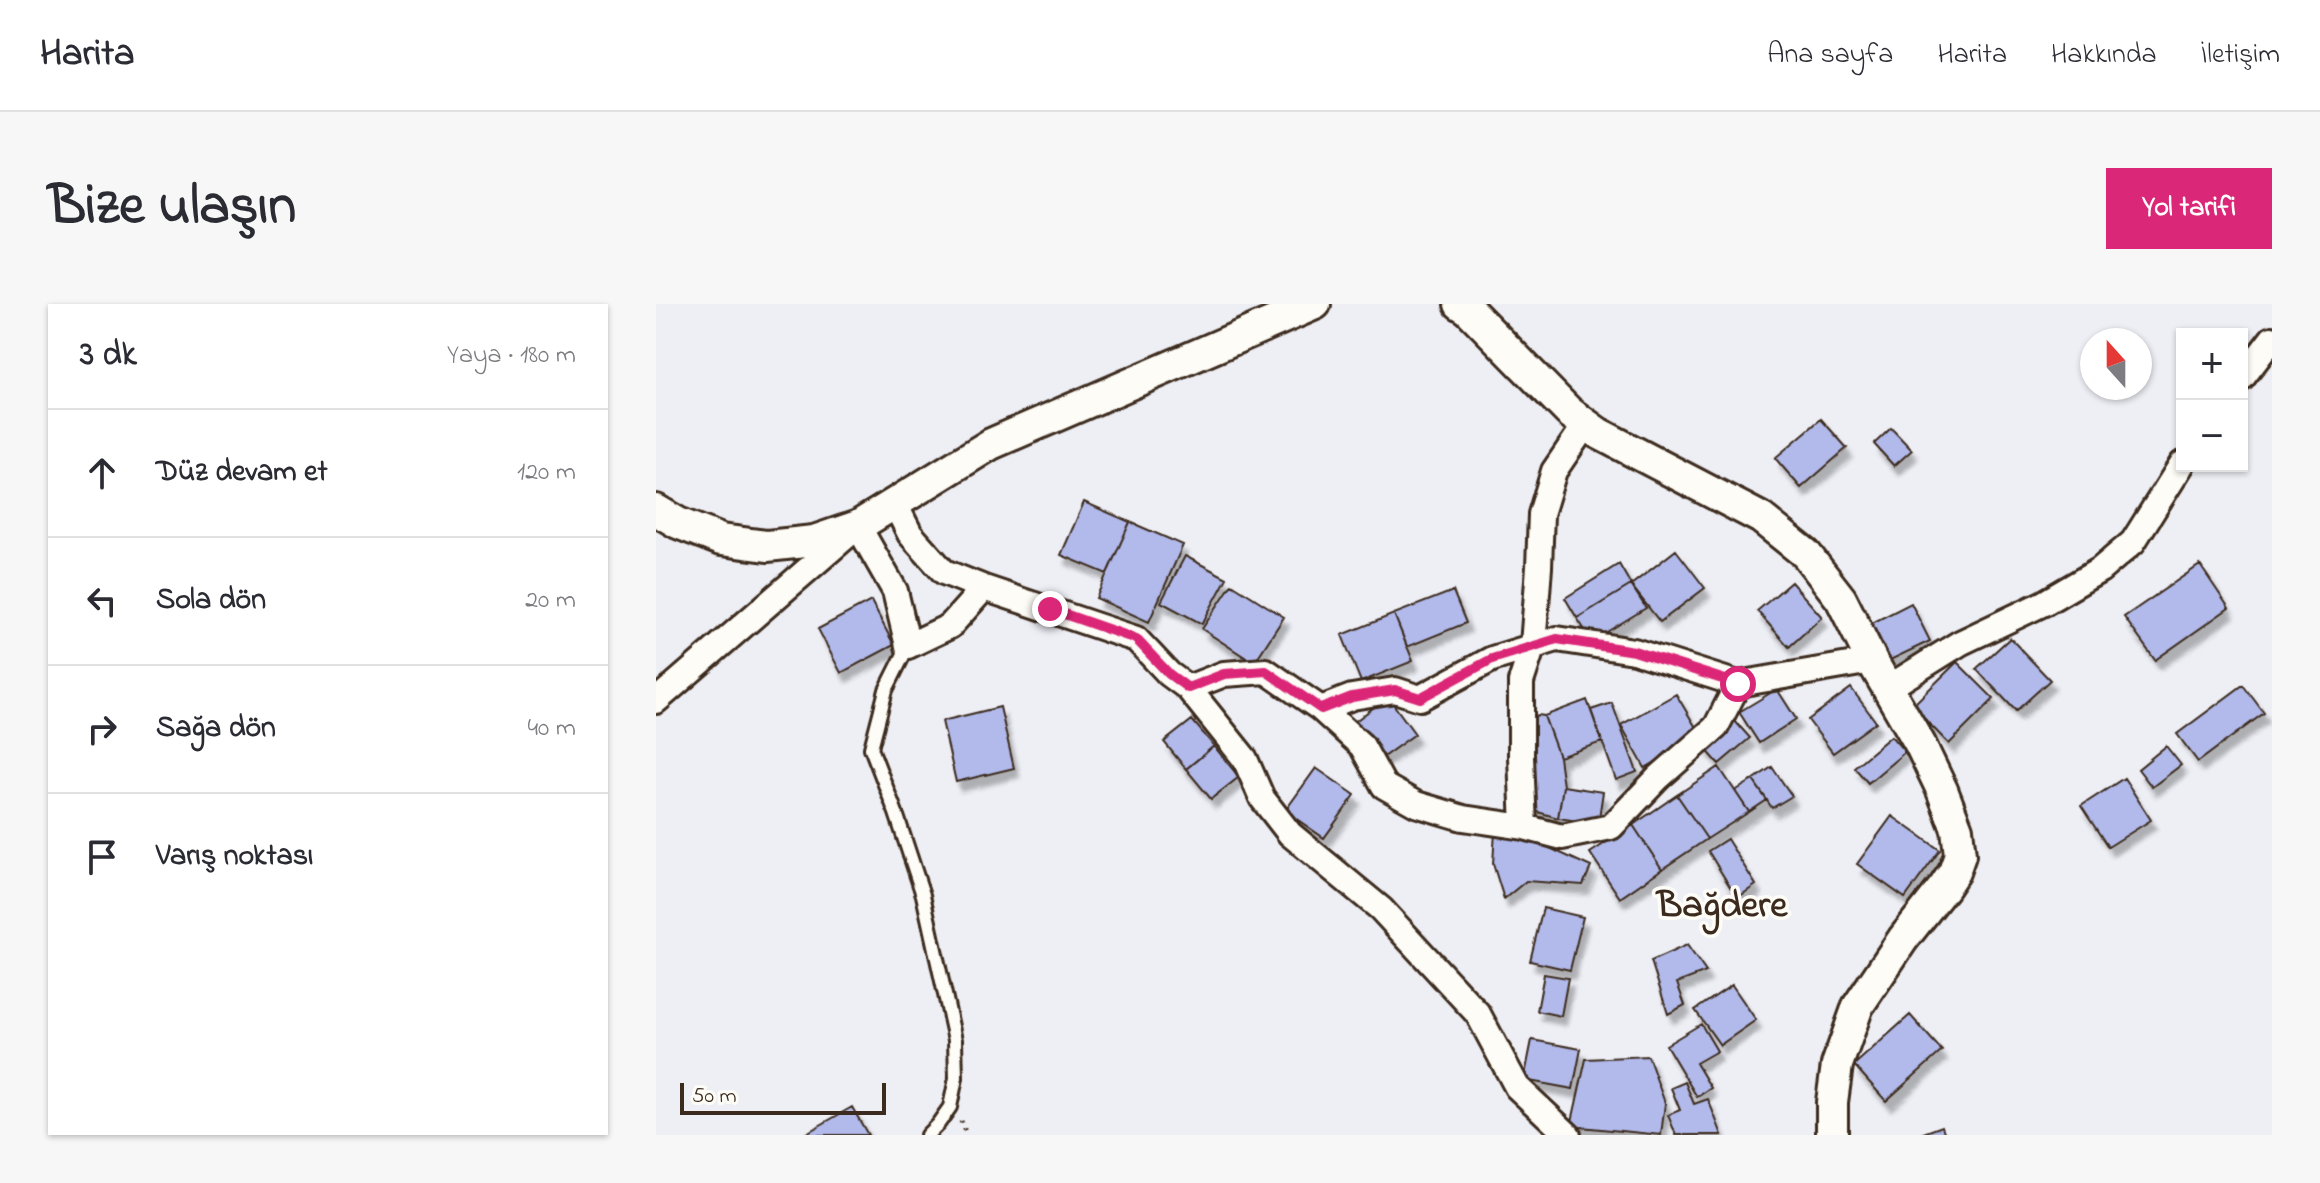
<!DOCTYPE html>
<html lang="tr">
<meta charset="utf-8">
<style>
:root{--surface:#fff;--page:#f7f7f7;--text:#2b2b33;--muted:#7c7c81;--line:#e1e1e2;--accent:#db2777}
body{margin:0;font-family:"Indie Flower",sans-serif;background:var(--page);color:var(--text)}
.controls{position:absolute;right:24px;top:24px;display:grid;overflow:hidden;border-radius:0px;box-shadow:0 2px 6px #0004}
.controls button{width:72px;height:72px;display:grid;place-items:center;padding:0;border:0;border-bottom:2px solid var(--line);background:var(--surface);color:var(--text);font:40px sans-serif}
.compass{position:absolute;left:1424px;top:24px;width:72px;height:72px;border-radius:50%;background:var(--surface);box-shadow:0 2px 6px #0004;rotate:339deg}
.scale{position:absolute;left:24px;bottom:20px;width:206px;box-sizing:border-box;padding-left:8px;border:4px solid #3b2a1e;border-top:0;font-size:22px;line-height:28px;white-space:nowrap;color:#3b2a1e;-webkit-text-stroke:6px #fdfcf7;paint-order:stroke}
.stop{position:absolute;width:24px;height:24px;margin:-18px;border:6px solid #db2777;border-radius:50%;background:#fff}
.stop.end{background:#db2777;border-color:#fff;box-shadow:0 2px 8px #0008}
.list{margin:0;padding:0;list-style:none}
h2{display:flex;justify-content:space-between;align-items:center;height:104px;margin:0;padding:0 32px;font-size:34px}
h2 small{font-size:26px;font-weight:400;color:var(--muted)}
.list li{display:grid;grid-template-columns:52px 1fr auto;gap:24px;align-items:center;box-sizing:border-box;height:128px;padding:0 32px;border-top:2px solid var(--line)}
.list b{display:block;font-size:30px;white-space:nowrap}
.list em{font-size:26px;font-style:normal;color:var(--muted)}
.icon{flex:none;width:44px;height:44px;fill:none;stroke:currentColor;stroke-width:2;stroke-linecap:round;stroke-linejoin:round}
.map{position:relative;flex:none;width:1616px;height:831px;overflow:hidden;border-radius:0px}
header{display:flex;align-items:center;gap:48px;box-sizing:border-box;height:112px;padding:0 40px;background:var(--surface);border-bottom:2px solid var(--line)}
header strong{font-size:38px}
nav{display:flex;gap:44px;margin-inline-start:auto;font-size:28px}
.intro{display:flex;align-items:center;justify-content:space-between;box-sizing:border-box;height:192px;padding:0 48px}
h1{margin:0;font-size:56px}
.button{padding:20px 36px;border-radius:0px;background:var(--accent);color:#fff;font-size:28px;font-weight:700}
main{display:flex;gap:48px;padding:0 48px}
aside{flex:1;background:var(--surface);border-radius:0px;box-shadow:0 2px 6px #0004}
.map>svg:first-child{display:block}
</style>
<header>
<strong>Harita</strong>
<nav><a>Ana sayfa</a><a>Harita</a><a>Hakkında</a><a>İletişim</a></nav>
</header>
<div class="intro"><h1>Bize ulaşın</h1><a class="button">Yol tarifi</a></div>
<main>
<aside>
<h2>3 dk<small>Yaya · 180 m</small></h2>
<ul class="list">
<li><svg class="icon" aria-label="ahead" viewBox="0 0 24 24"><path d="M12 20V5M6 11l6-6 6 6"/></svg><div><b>Düz devam et</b></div><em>120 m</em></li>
<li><svg class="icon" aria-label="left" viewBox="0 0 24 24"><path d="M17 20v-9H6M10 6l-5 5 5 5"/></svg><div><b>Sola dön</b></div><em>20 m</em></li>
<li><svg class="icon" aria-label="right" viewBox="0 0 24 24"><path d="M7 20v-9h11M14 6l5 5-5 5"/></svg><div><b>Sağa dön</b></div><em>40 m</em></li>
<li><svg class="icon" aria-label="arrive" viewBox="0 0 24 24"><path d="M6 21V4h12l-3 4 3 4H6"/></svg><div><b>Varış noktası</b></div></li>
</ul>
</aside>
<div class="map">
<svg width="1616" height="831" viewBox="0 0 1616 831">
<defs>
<filter id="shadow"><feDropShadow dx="5" dy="9" stdDeviation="2" flood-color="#0004"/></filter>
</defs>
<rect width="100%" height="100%" fill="#eeeff5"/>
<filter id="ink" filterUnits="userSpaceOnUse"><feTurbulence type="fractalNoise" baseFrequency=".0125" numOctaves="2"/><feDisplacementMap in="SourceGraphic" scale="16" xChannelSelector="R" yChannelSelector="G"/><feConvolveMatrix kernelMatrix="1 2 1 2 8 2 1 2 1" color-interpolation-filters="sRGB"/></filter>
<g filter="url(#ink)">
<path fill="#b1baeb" stroke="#3b2a1e" stroke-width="2" filter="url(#shadow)" d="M1165,115l26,29 -46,40 -26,-30z
M1235,124l21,22 -18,16 -20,-22z
M428,198l46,20 -23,52 -46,-19z
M474,218l53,23 -34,77 -53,-24z
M1020,246l29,38 -45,34 -29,-37z
M529,252l42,22 -25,46 -41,-22z
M963,260l12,21 -54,33 -12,-20z
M1544,261l29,43 -74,52 -31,-43z
M1135,278l31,35 -33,30 -32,-36z
M576,280l52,33 -30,46 -52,-34z
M975,281l15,23 -54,33 -15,-23z
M797,287l13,32 -59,24 -13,-33z
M215,297l23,44 -53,28 -23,-44z
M1255,299l19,38 -44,21 -18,-37z
M738,310l19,47 -52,21 -19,-47z
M1354,334l40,42 -34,31 -40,-42z
M1301,358l37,37 -45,45 -37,-38z
M1587,381l21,28 -66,49 -21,-28z
M1195,384l25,34 -43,31 -25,-33z
M1121,385l19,30 -37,24 -20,-31z
M1020,390l25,42 -56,32 -24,-43z
M732,393l27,37 -39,28 -26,-37z
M931,396l15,42 -43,15 -15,-41z
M956,399l25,69 -21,8 -25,-70z
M344,403l14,61 -58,14 -14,-61z
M882,411l6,1 15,41 4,29 -5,32 -27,-8 1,-92z
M536,416l22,26 -28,23 -22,-27z
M1078,416l16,18 -31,26 -16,-18z
M1235,432l14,16 -37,31 -14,-16z
M558,442l25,31 -28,22 -25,-30z
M1510,442l15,19 -29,22 -14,-18z
M1063,463l30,45 -42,27 -30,-44z
M1116,463l20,29 -20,12 -19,-28z
M660,464l39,27 -31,43 -39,-27z
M1468,474l27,42 -43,27 -27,-41z
M1097,476l14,20 -18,12 -14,-21z
M907,482l40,6 -5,32 -40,-6z
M1021,491l30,44 -45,30 -29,-44z
M1236,512l48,34 -35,48 -48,-34z
M977,521l29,44 -42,29 -30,-45z
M839,527l46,13 50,23 -8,18 -57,-4 -22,18 -11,-35z
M1071,535l29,46 -19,13 -29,-47z
M887,604l40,9 -13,53 -40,-9z
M1031,641l19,27 -29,11 8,22 -17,9 -17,-53z
M888,670l24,4 -7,38 -24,-5z
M1076,681l24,35 -36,25 -25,-35z
M1254,711l32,36 -56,50 -32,-36z
M1045,720l16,27 -21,12 15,25 -14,9 -31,-52z
M876,736l49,9 -8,40 -49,-9z
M992,752l17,47 -4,32 -90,-9 15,-67z
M1029,778l9,22 14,-5 14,36h-46l-8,-20 12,-5 -9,-22z
M196,803l16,28h-65z
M1286,822l3,9h-27z"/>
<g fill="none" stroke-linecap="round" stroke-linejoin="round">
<g stroke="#3b2a1e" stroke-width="18">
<path id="service" d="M252,342l-22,44 -15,58 25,65 27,82 32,145 1,38 -6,29 -12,17 -11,11"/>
</g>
<g stroke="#3b2a1e" stroke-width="30">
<path id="minor" d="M1586,74l30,-39
M930,120l-32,47 -13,43 -2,53 -6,78 -12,37v75l3,70 38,10 49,-10 47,-49 58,-51 22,-43
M239,200l15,30 34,38 40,16 152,51 33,35 19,14 36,-14 42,-3 55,38 41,37 22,40 32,18 47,14 61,9
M532,384l57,71 17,39 28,36 91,75 97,105 39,73 51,48
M1232,384l72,-45 84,-40 56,-33 33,-28 49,-78
M0,397l202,-175 37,65 13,55 42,-20 34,-38
M665,405l31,-12 43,-7 25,8 72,-39 65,-20 77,12 104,33 134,-23"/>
</g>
<g stroke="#3b2a1e" stroke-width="36">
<path id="tertiary" d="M804,0l8,5 101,103 29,21 163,85 45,36 35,45 31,62 48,83 22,46 15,39 3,26 -6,17 -10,15 -41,52 -45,67 -21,59 -5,37v33
M0,206l22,13 43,17 46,6 47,-5 44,-15 133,-82 324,-140"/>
</g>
<path stroke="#3b2a1e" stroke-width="5" stroke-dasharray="2 6" stroke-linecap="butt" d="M305,817l5,14"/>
<use href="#service" stroke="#fdfcf7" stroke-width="12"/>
<use href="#minor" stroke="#fdfcf7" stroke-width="24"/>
<use href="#tertiary" stroke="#fdfcf7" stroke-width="30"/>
</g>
</g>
<g fill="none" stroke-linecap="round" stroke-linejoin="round" filter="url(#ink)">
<path stroke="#db2777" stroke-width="10" d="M394,305l86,30 33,35 19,14 36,-14 42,-3 55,38 31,-12 43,-7 25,8 72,-39 65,-20 77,12 104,33"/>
</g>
<g text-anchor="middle" stroke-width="7" stroke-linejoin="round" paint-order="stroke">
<g font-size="38" font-weight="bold" fill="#3b2a1e" stroke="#fdfcf7">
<text x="1066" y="612">Bağdere</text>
</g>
</g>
</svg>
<div class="controls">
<button>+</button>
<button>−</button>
</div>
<svg class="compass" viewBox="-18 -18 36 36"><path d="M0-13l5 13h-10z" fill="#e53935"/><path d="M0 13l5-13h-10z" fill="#7c7c81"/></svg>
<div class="scale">50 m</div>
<div class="stop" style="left:1082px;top:380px"></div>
<div class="stop end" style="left:394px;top:305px"></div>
</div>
</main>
